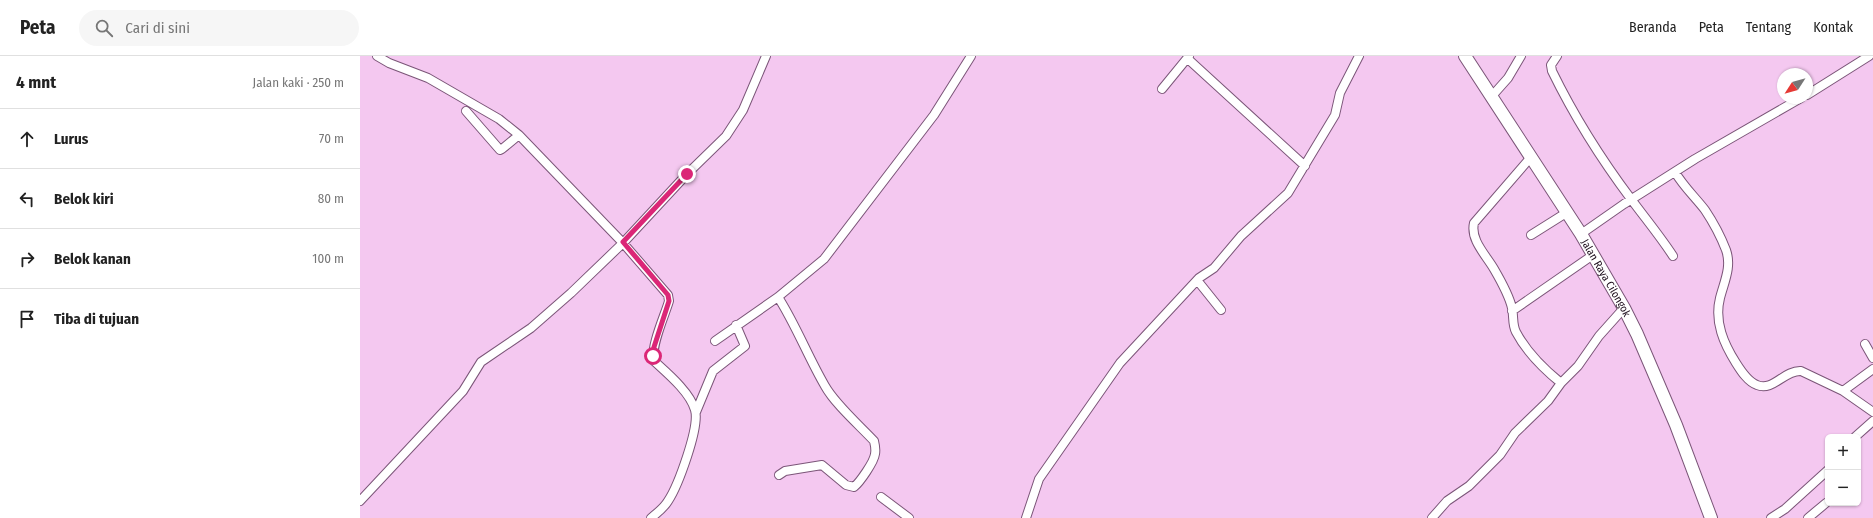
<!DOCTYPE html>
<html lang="id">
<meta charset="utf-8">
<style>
:root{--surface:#fff;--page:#f6f6f6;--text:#222;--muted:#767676;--line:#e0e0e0}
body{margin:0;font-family:"Fira Sans Condensed",sans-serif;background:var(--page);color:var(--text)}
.controls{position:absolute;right:12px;bottom:12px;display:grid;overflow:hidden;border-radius:6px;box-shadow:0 1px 3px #0004}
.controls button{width:36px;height:36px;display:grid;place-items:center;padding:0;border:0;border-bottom:1px solid var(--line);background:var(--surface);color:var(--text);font:20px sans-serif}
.compass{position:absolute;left:1417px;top:12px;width:36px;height:36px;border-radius:50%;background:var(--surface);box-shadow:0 1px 3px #0004;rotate:234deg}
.stop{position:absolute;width:12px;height:12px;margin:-9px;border:3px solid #db2777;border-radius:50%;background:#fff}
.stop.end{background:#db2777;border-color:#fff;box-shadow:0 1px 4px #0008}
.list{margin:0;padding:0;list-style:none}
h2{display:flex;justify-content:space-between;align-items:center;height:52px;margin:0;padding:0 16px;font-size:17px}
h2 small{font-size:13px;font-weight:400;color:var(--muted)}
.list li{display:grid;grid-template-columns:26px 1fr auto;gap:12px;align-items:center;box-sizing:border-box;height:60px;padding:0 16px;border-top:1px solid var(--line)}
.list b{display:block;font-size:15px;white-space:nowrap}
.list em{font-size:13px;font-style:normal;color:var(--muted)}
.icon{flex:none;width:22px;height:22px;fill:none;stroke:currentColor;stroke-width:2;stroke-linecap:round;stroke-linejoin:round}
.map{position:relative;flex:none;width:1513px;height:462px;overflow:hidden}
header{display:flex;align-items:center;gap:24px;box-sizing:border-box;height:56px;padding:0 20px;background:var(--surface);border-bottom:1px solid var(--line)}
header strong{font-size:19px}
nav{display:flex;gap:22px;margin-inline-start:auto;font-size:14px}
.search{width:280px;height:36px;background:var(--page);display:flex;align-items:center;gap:10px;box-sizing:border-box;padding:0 14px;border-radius:22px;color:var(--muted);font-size:15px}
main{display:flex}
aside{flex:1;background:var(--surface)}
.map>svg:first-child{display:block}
</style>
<header>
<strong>Peta</strong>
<div class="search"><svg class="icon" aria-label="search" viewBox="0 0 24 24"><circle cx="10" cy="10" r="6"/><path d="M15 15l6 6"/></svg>Cari di sini</div>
<nav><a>Beranda</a><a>Peta</a><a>Tentang</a><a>Kontak</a></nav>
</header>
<main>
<aside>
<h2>4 mnt<small>Jalan kaki · 250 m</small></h2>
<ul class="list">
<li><svg class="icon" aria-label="ahead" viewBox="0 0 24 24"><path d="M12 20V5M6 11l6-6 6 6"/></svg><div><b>Lurus</b></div><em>70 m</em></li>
<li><svg class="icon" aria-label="left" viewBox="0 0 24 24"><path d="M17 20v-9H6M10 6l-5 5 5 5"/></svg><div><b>Belok kiri</b></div><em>80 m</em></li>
<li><svg class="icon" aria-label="right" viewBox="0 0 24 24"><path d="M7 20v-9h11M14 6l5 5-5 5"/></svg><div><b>Belok kanan</b></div><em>100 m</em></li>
<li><svg class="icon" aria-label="arrive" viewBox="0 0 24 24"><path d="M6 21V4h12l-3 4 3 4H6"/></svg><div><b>Tiba di tujuan</b></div></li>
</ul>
</aside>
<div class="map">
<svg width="1513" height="462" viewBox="0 0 1513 462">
<rect width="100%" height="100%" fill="#f4c8f0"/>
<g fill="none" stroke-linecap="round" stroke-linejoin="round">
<g stroke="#7b5578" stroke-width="10">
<path id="minor" d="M17,0l12,7 39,15 71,41 20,16 104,108 45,52 1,6c-4,14 -19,46 -15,60 13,12 36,31 41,49 5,17 -17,76 -27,91 -4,7 -11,12 -17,17
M1197,0l-6,9 1,6c22,45 49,88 79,128 14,19 29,37 42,57
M828,3l117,107
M802,33l27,-33
M1447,39l62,-39
M1132,40l16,-18 13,-22
M106,55l34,39 2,-1 17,-14
M1171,101l-57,66c-4,17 12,32 20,46 7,12 15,26 18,39 2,9 0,16 4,24 10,19 29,38 45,51
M1315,116c8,14 20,25 30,38 8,12 16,27 21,40 6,17 -2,32 -6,48 -6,24 4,46 16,65 5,8 12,19 21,22 16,7 27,-15 44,-14l42,20 30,-22
M1221,178l43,-30 71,-45 106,-61
M1171,179l35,-22
M837,224l24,30
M418,241c18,28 30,60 47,89 10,18 34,39 49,55 1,4 2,8 1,13 -1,8 -15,28 -21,33l-8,-2 -24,-20 -37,6 -6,4
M1152,255l81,-56
M355,285l63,-44 46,-38 110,-144 37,-59
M1505,288l8,14
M1483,335l30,21
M336,356l17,-41 32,-25 -9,-21
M1495,381l18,-16
M521,441l28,21
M0,445l103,-110 18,-29 50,-34 40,-35 52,-50 64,-69 39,-38 17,-26 23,-54
M666,462l13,-39 81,-116 79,-85 15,-10 27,-32 47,-43 47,-78 5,-22 19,-37
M1072,462l15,-17 22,-15 31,-31 15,-22 33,-32 13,-18 17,-17 21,-30 25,-28
M1411,462l14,-9 43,-39
M1448,462l18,-15"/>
</g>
<g stroke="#7b5578" stroke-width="14">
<g id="highway">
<path id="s1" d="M1105,0l116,178 43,74 13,26 39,91 35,93"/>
</g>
</g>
<use href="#minor" stroke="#fff" stroke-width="8"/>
<use href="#highway" stroke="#fff" stroke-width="12"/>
</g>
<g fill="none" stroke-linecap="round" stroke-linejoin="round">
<path stroke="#db2777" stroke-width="5" d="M293,300l1,-9 15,-46 -1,-6 -45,-53 64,-68"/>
</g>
<g text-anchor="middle" stroke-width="3" stroke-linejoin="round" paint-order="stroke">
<g font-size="11" fill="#1c0d1b" stroke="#f4c8f0">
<text dy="4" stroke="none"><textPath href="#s1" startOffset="263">Jalan Raya Cilongok</textPath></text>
</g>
</g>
</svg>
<div class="controls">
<button>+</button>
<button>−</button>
</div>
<svg class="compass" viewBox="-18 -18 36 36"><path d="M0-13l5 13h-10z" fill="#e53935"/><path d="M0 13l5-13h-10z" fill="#767676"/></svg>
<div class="stop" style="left:293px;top:300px"></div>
<div class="stop end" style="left:327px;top:118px"></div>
</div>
</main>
